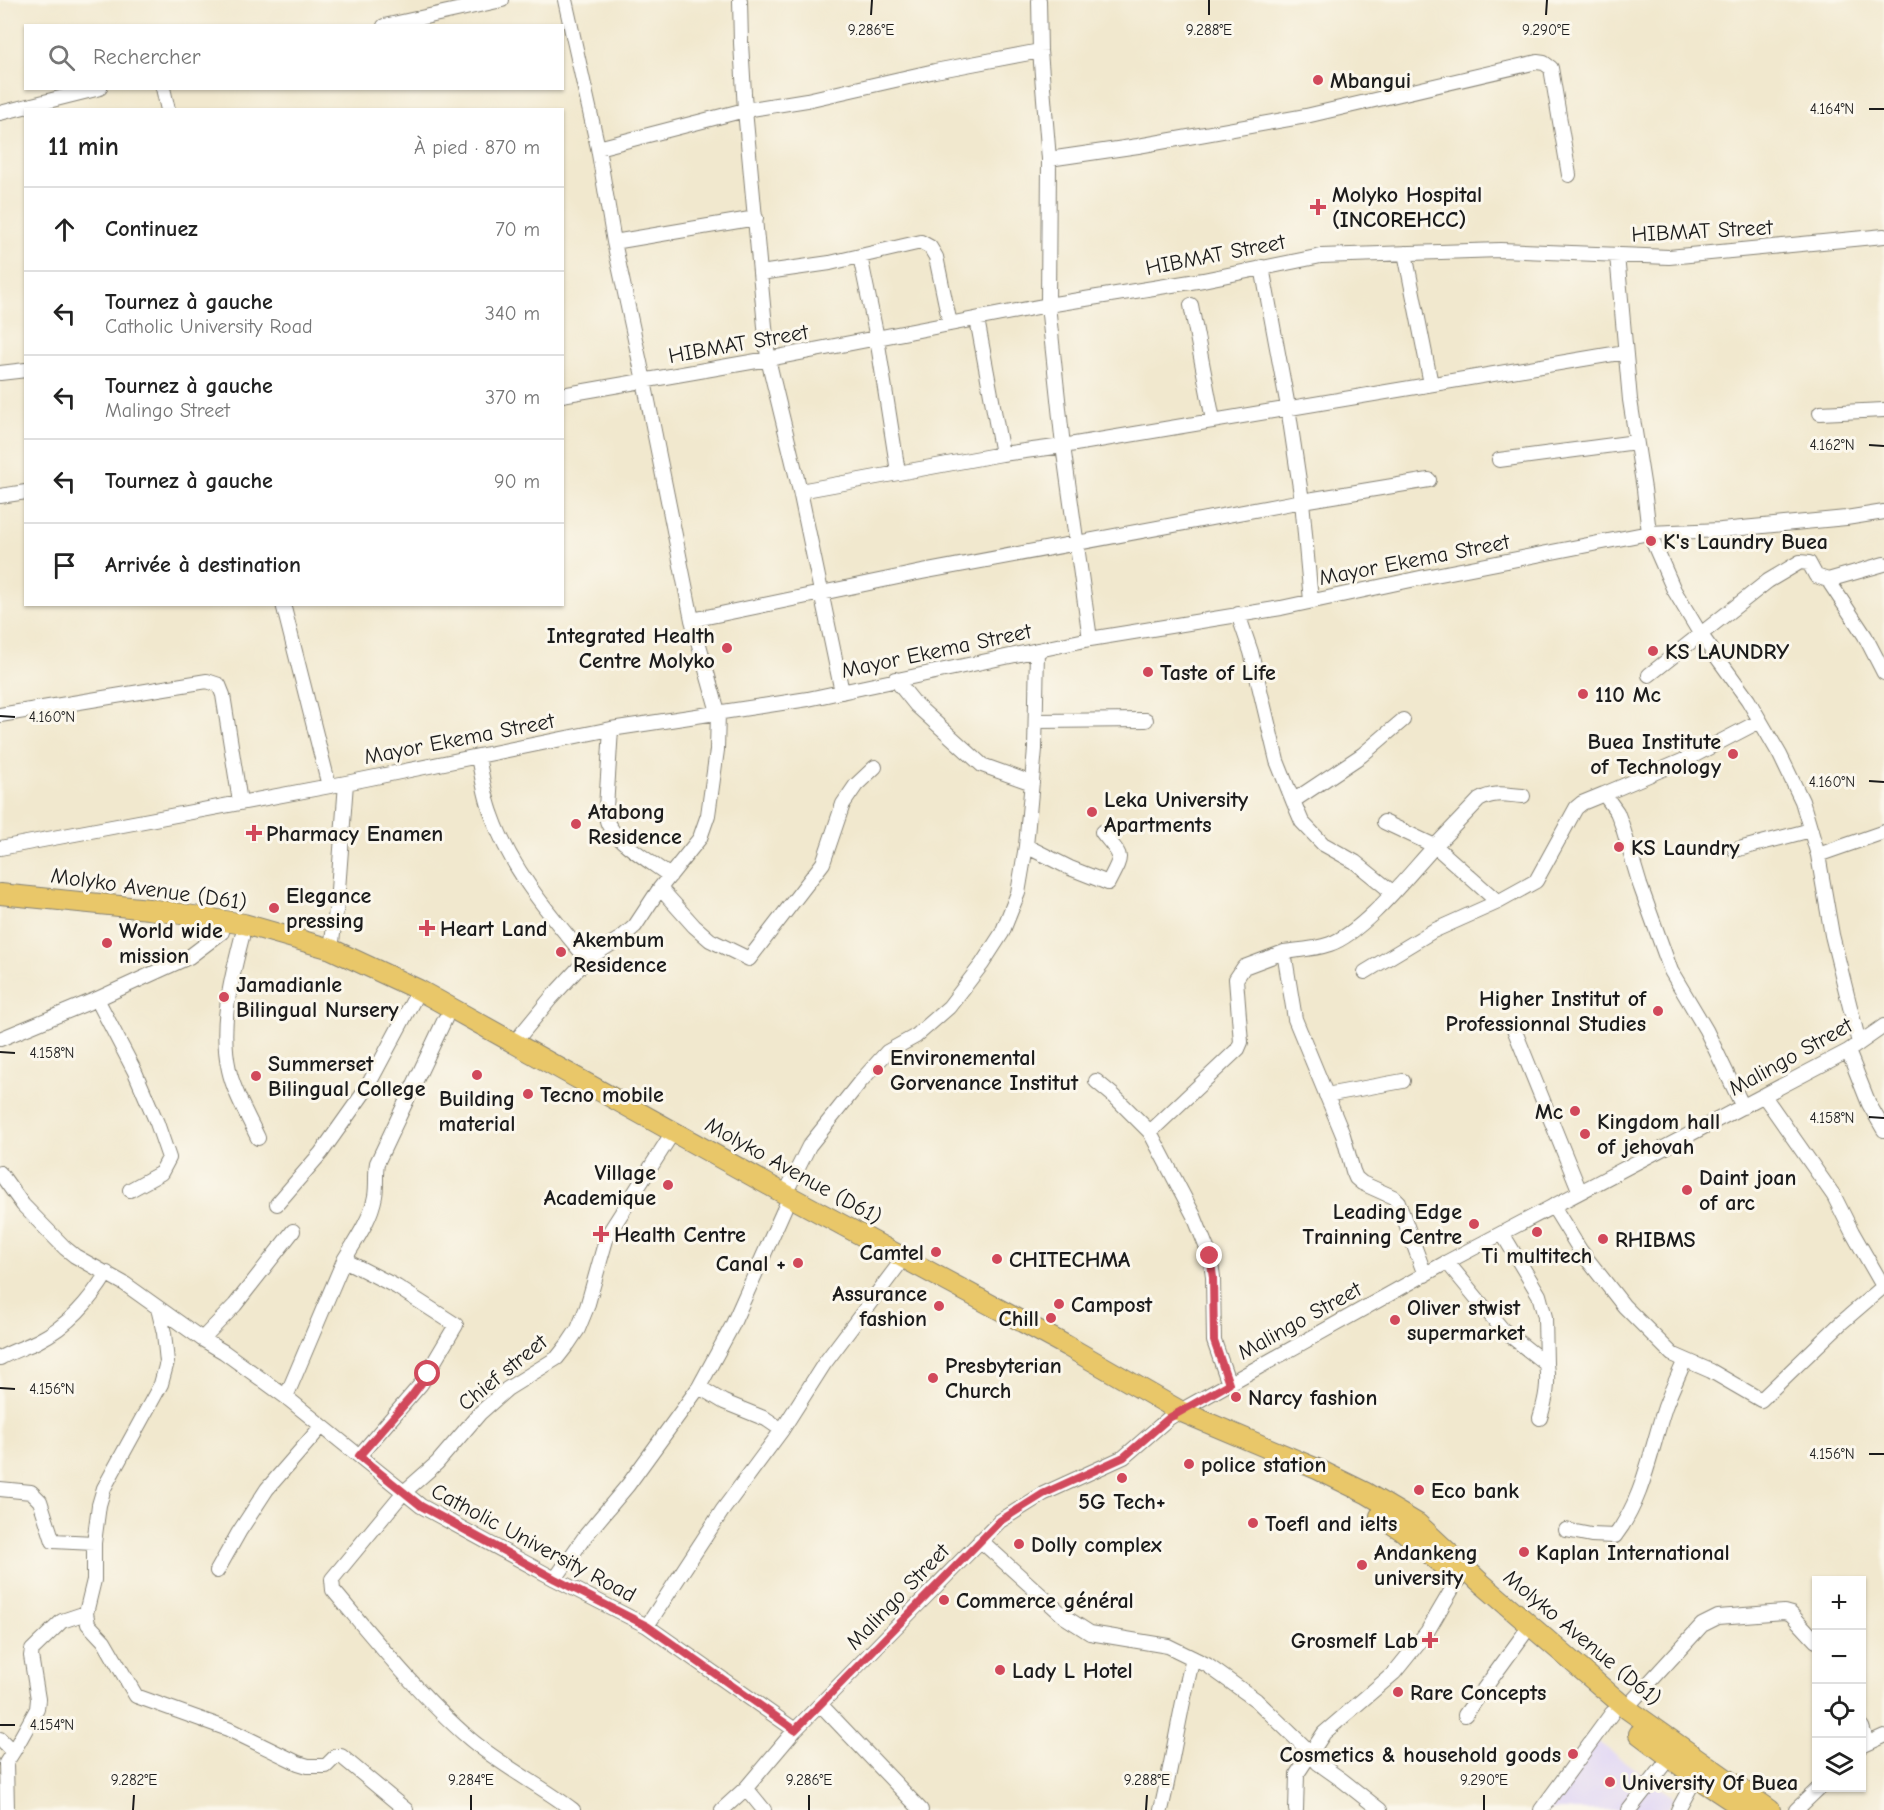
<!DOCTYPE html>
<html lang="fr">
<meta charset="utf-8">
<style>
:root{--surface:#fff;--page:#f6f6f6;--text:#222;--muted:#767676;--line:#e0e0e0}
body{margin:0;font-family:"Comic Neue",sans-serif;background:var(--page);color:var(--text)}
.controls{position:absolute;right:18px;bottom:18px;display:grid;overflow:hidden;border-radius:0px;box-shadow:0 2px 4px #0004}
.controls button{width:54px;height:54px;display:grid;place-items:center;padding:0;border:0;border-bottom:2px solid var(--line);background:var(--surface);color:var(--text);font:30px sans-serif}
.stop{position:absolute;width:18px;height:18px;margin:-14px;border:4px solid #d1495b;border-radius:50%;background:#fff}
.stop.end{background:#d1495b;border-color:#fff;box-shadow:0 2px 6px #0008}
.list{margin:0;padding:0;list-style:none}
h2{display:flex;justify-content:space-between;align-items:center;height:78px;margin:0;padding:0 24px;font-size:26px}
h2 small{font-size:20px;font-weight:400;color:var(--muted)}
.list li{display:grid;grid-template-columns:39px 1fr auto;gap:18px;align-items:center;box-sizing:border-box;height:84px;padding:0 24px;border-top:2px solid var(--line)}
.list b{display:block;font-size:22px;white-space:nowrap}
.list p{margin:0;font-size:20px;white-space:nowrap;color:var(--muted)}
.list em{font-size:20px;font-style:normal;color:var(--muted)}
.icon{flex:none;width:33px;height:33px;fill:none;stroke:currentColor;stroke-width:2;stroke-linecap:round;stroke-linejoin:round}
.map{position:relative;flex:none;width:1884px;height:1810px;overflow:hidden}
.search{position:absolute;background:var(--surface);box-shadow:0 2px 4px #0004;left:24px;top:24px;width:540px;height:66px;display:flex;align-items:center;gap:15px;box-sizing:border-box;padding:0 21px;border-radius:0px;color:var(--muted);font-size:22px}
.panel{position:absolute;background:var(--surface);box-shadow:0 2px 4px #0004;left:24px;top:108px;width:540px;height:498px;border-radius:0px}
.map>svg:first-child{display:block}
</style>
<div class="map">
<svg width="1884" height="1810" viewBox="0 0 1884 1810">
<rect width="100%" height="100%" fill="#fbf7ec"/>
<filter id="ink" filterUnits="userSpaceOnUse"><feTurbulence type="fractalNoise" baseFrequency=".0167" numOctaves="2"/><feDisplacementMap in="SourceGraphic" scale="12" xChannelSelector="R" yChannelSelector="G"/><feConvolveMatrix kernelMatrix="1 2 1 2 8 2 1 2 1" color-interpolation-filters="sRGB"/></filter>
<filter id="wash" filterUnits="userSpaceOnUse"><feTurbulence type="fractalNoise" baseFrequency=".008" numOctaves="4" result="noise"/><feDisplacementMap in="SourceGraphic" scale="24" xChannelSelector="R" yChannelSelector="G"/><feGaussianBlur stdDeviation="1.35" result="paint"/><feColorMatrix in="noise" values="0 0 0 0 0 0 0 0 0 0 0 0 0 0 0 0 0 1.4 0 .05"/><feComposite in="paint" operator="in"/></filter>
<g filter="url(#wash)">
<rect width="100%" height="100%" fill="#f1e8ce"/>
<path fill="#dfd4f5" d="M1597,1741l77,57 -6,12h-123z"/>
</g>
<g filter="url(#ink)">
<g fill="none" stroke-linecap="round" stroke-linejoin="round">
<g stroke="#868275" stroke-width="16">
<path id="minor" d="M740,0l1,43 4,67 23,249 32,132 42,201
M1039,0l1,51 9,108 -1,146 15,141 27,193
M384,26l118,-26
M163,88l5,22
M0,113l100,-25
M598,148l147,-38 62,-10 128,-29 105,-20
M1049,159l89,-13 168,-30 231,-54 7,1 7,5 18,107
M614,242l142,-24
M1405,253l26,131
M1617,255l13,145 14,89 5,44 25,57 27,45 47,65 32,55 22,46 16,54 14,80 27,108
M860,256l17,82 21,134
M1262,267l26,140 14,94 127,-21
M760,273l70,-10 91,-21 9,5 6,10 14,67
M1191,305l22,115
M977,319l25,135
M0,373l26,-3
M562,395l206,-36 280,-54 155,-25 118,-24 179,-6 169,7 215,-21
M1820,413l64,-3
M1499,460l137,-18
M800,491l202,-37 61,-8 562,-94
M0,496l26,-4
M1828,580l37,56 19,37
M283,604l46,182
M1238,614l13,38 26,109 16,40
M692,620l230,-48 380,-71 9,100
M1649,675l119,-94 32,-19 9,1 7,13 12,4 56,-16
M895,679l21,26 66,60 50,18
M0,715l207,-34 12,4 4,10 17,107
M1036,721l110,-1
M611,729l-5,79c0,7 0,14 4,19 9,16 44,37 60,49
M478,757c4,19 7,40 14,58 19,55 59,101 95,144
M1604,794l85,-36 71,-37
M1384,822l51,24 44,-46c15,-9 28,-5 44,-4
M1026,846l44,22 38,15c16,-31 15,-24 -6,-51
M0,848l346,-65 265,-54 197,-30 282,-60 191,-31 144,-31 224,-44 72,-3 125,-12 38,-6
M1735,850l76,-20
M1818,855l66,-23
M660,888l34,38 16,14 39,19 74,-96 20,-59 13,-19 19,-18
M1392,892l-37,-30 -32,-18 -21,-22 -9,-21 69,-46 41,-35
M242,937c-11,43 -23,88 -13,133 5,23 19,46 29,68
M331,949l6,-46 9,-120
M1365,972l68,-41 65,-29 38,-21 40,-73 6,-5 22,-9 13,18 5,13 18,60 31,86 35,59 37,77
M97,999l38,73 22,51 12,35 -8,15 -31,17
M1514,1029l66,163
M0,1039l97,-40 92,-42 33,-25
M514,1043l37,-45 36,-39 34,-21 14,-12 25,-38 40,-50 8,-23 9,-65 1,-38 -26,-92 -48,-239 -30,-139 -16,-94 -33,-148
M1848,1051l21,53 15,26
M1096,1081l18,15 36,36 44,84 16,40 3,21 1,64 15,43
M1326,1095l77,-14
M1764,1096l70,100 18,36 31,54
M1150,1132l88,-83 3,-7 -5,-63 8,-12 40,-15
M0,1173l23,32 42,43 10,8 50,28 77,55 22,13 62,45 135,109 134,73 92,47 148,104
M785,1194l24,-48 51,-64 27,-30 29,-16 33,-29 33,-43 20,-31 16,-40 8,-47 9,-97 2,-99
M277,1204l44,-51 44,-62 48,-90
M1553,1206l27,44 44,56 48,48 39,17 50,29 80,-77 43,-37
M1502,1233l37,62 6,22 1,47
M1447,1262l55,67 44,35c3,19 0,35 -6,54
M1425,1275l-27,-73 -5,-5 -31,-14 -6,-5 -3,-7 -10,-36 -48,-116 -11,-67c15,-2 32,-3 46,-8 34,-12 79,-70 105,-98l63,56
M158,1308l6,25 3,29 -6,22 -57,104 -5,17 -5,38v37l-8,33 2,11 16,17 32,55 92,33 70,34 10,3h18l10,-10h5l65,54
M202,1339l33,-34 58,-74
M0,1358c12,-7 26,-11 38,-17 31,-16 51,-39 69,-68
M699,1387l33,-61 54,-121
M286,1397l58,-137
M359,1456l62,-72 35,-59 -59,-38 -53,-27c12,-20 27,-41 31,-64 2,-12 0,-22 2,-33l68,-144
M0,1489l31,3 9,9 13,40 41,2
M1566,1530l25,5 24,1c28,-36 36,-87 50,-129 6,-16 13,-31 20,-47
M980,1540l85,77 25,16 78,13 39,19 49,35 55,53 7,10 24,17 38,30
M217,1571l22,-39 28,-43 54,-62
M555,1579l31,-44 42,-50 71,-98 25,15 42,17 16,11
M647,1626l75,-115 60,-81 42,-66 73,-97
M821,1705l100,105
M1626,1708l76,-83 16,-8 66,-5 7,2 25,27
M1465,1715l59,-81
M1862,1727l5,16
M0,1739l13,13 -7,11 1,47
M1862,1746l22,-10
M13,1752l24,-43 1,-10 -7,-43 1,-6 30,-29 24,-8
M746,1788l18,22
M573,1810c-33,-25 -71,-44 -103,-71 -49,-42 -95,-99 -137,-149l-1,-11 71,-86 34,-30 43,-50 27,-24 50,-31 11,-14 10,-15 9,-22 20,-71 66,-104
M722,1810l24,-22 49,-58 205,-209 43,-27 81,-37 45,-39 11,-7 267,-149 401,-211 36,-25
M1161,1810c12,-50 19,-102 32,-152
M1296,1810l1,-36 27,-41 70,-60 33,-41 31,-53
M1541,1810l71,-97
M1629,1810l47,-60
M1678,1810l18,-33
M1796,1810l23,-22"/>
</g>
<g stroke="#868275" stroke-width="22">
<path id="highway" d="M0,894l149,15 95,15 87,25 88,41 366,204 282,152 113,65 137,58 49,24 52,31 62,58 146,126 144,102
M1380,1516l23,15 54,47
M1639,1734l57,43 50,33"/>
</g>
<use href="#minor" stroke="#fff" stroke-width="14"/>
<use href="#highway" stroke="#e9c769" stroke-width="20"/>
</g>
</g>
<g fill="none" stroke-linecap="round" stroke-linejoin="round" filter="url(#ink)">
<path stroke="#d1495b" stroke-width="8" d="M428,1374l-17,23 -52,59 62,50 134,73 92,47 148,104 205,-209 43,-27 81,-37 45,-39 60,-34 -15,-43 -1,-64 -3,-21"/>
</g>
<path fill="none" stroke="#1c1c1c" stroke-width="2" d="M871,15l1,-15M1209,15v-15M1546,15l1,-15M1869,109h15M1869,445l15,1M0,716l15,1M1869,781l15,1M0,1052l15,1M1869,1117l15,1M0,1388l15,1M1869,1454h15M0,1725h15M133,1810l1,-15M471,1810v-15M809,1810v-15M1146,1810l1,-15M1484,1810v-15"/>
<g fill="#d1495b" stroke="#fbf7ec" stroke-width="2">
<circle cx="1318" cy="80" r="6"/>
<path d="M1315 198h6v6h6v6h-6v6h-6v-6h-6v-6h6z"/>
<circle cx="1651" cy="541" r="6"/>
<circle cx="727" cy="648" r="6"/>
<circle cx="1653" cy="651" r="6"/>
<circle cx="1148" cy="672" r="6"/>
<circle cx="1583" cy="694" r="6"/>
<circle cx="1733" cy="754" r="6"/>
<circle cx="1092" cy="812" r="6"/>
<circle cx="576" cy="824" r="6"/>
<path d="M251 824h6v6h6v6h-6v6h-6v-6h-6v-6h6z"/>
<circle cx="1619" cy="847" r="6"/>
<circle cx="274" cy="908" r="6"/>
<path d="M424 919h6v6h6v6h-6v6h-6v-6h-6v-6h6z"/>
<circle cx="107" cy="943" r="6"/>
<circle cx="561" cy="952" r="6"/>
<circle cx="224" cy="997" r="6"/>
<circle cx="1658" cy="1011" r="6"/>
<circle cx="878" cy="1070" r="6"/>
<circle cx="477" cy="1075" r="6"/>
<circle cx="256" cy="1076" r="6"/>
<circle cx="528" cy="1094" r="6"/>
<circle cx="1575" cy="1111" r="6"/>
<circle cx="1585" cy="1134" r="6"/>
<circle cx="668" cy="1185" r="6"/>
<circle cx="1687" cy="1190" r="6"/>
<circle cx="1474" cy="1224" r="6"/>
<circle cx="1537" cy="1232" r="6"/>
<path d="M598 1225h6v6h6v6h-6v6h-6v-6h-6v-6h6z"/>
<circle cx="1603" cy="1239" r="6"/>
<circle cx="936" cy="1252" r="6"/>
<circle cx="997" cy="1259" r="6"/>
<circle cx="798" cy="1263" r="6"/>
<circle cx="1059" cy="1304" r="6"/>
<circle cx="939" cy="1306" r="6"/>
<circle cx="1051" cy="1318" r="6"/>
<circle cx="1395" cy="1320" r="6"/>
<circle cx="933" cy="1378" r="6"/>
<circle cx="1236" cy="1397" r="6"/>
<circle cx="1189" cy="1464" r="6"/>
<circle cx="1122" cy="1478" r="6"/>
<circle cx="1419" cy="1490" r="6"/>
<circle cx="1253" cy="1523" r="6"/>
<circle cx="1019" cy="1544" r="6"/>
<circle cx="1524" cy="1552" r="6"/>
<circle cx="1362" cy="1565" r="6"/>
<circle cx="944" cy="1600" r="6"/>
<path d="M1427 1631h6v6h6v6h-6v6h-6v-6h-6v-6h6z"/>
<circle cx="1000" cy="1670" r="6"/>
<circle cx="1398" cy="1692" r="6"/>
<circle cx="1573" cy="1754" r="6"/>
<circle cx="1610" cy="1782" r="6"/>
</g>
<g text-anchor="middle" stroke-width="6" stroke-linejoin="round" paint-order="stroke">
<g font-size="22" font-weight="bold" fill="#1c1c1c" stroke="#fbf7ec" text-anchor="start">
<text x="1330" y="88">Mbangui</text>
<text x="1332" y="202">Molyko Hospital<tspan x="1332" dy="25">(INCOREHCC)</tspan></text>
<text x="1663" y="549">K's Laundry Buea</text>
<text x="715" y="643" text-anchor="end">Integrated Health<tspan x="715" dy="25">Centre Molyko</tspan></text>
<text x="1665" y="659">KS LAUNDRY</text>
<text x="1160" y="680">Taste of Life</text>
<text x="1595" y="702">110 Mc</text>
<text x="1721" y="749" text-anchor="end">Buea Institute<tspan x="1721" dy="25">of Technology</tspan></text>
<text x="1104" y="807">Leka University<tspan x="1104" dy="25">Apartments</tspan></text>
<text x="588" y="819">Atabong<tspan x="588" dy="25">Residence</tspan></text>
<text x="266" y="841">Pharmacy Enamen</text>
<text x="1631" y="855">KS Laundry</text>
<text x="286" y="903">Elegance<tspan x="286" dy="25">pressing</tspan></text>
<text x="440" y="936">Heart Land</text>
<text x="119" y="938">World wide<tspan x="119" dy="25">mission</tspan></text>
<text x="573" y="947">Akembum<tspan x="573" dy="25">Residence</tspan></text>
<text x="236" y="992">Jamadianle<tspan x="236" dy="25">Bilingual Nursery</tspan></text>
<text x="1646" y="1006" text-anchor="end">Higher Institut of<tspan x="1646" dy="25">Professionnal Studies</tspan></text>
<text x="890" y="1065">Environemental<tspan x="890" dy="25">Gorvenance Institut</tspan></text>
<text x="268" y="1071">Summerset<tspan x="268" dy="25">Bilingual College</tspan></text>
<text x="540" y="1102">Tecno mobile</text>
<text x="477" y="1106" text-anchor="middle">Building<tspan x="477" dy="25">material</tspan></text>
<text x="1563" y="1119" text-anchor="end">Mc</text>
<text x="1597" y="1129">Kingdom hall<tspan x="1597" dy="25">of jehovah</tspan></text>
<text x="656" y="1180" text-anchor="end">Village<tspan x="656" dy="25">Academique</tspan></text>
<text x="1699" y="1185">Daint joan<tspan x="1699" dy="25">of arc</tspan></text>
<text x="1462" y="1219" text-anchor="end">Leading Edge<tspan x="1462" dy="25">Trainning Centre</tspan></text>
<text x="614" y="1242">Health Centre</text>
<text x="1615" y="1247">RHIBMS</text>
<text x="924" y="1260" text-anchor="end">Camtel</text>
<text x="1537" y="1263" text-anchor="middle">Ti multitech</text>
<text x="1009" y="1267">CHITECHMA</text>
<text x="786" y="1271" text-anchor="end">Canal +</text>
<text x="927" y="1301" text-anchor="end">Assurance<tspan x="927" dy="25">fashion</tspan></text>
<text x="1071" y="1312">Campost</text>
<text x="1407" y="1315">Oliver stwist<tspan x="1407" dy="25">supermarket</tspan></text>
<text x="1039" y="1326" text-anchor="end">Chill</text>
<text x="945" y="1373">Presbyterian<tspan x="945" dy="25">Church</tspan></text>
<text x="1248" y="1405">Narcy fashion</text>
<text x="1201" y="1472">police station</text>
<text x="1431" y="1498">Eco bank</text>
<text x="1122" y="1509" text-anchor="middle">5G Tech+</text>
<text x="1265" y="1531">Toefl and ielts</text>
<text x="1031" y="1552">Dolly complex</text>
<text x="1374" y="1560">Andankeng<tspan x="1374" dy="25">university</tspan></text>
<text x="1536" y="1560">Kaplan International</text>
<text x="956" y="1608">Commerce général</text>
<text x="1418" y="1648" text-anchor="end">Grosmelf Lab</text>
<text x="1012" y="1678">Lady L Hotel</text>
<text x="1410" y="1700">Rare Concepts</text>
<text x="1561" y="1762" text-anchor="end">Cosmetics &amp; household goods</text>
<text x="1622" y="1790">University Of Buea</text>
</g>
<g font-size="22" fill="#1c1c1c" stroke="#fbf7ec">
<text transform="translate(1702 230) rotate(-3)" y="8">HIBMAT Street</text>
<text transform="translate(1215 254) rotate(-11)" y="8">HIBMAT Street</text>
<text transform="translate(738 343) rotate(-10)" y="8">HIBMAT Street</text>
<text transform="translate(1414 559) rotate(-11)" y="8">Mayor Ekema Street</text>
<text transform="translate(936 650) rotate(-12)" y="8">Mayor Ekema Street</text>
<text transform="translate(459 738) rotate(-11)" y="8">Mayor Ekema Street</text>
<text transform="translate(149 888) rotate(8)" y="8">Molyko Avenue (D61)</text>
<text transform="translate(1790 1056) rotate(-29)" y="8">Malingo Street</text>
<text transform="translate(794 1170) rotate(29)" y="8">Molyko Avenue (D61)</text>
<text transform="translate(1299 1320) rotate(-29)" y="8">Malingo Street</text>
<text transform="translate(502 1372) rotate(-39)" y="8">Chief street</text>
<text transform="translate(534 1542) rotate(28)" y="8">Catholic University Road</text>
<text transform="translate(897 1596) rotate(-46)" y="8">Malingo Street</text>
<text transform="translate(1583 1637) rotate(40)" y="8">Molyko Avenue (D61)</text>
</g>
</g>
<g font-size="15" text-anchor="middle" fill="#1c1c1c" stroke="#fbf7ec" stroke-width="6" stroke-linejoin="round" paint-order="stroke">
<text x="871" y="35">9.286°E</text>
<text x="1209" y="35">9.288°E</text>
<text x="1546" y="35">9.290°E</text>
<text x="1832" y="114">4.164°N</text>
<text x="1832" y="450">4.162°N</text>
<text x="52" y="722">4.160°N</text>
<text x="1832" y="787">4.160°N</text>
<text x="52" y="1058">4.158°N</text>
<text x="1832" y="1123">4.158°N</text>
<text x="52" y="1394">4.156°N</text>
<text x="1832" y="1459">4.156°N</text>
<text x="52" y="1730">4.154°N</text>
<text x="134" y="1785">9.282°E</text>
<text x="471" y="1785">9.284°E</text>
<text x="809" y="1785">9.286°E</text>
<text x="1147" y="1785">9.288°E</text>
<text x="1484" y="1785">9.290°E</text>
</g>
</svg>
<div class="controls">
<button>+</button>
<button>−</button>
<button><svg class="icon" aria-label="locate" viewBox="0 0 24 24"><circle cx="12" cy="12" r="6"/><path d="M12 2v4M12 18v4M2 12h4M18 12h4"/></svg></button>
<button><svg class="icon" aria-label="layers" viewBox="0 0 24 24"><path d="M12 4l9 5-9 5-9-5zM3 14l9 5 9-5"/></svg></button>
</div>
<div class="stop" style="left:428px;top:1374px"></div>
<div class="stop end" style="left:1210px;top:1256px"></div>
<div class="search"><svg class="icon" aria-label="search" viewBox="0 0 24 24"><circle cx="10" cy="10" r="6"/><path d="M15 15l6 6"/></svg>Rechercher</div>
<section class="panel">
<h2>11 min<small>À pied · 870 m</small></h2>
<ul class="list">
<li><svg class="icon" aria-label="ahead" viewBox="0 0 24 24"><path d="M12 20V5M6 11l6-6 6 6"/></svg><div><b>Continuez</b></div><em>70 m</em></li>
<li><svg class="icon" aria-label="left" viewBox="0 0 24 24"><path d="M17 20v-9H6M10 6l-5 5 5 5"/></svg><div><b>Tournez à gauche</b><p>Catholic University Road</p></div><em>340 m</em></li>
<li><svg class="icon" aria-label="left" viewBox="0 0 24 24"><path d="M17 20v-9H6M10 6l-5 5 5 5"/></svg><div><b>Tournez à gauche</b><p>Malingo Street</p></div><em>370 m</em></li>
<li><svg class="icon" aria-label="left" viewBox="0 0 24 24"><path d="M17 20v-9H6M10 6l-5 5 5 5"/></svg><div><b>Tournez à gauche</b></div><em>90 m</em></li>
<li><svg class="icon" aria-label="arrive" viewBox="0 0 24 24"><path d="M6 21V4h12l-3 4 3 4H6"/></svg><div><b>Arrivée à destination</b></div></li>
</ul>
</section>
</div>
